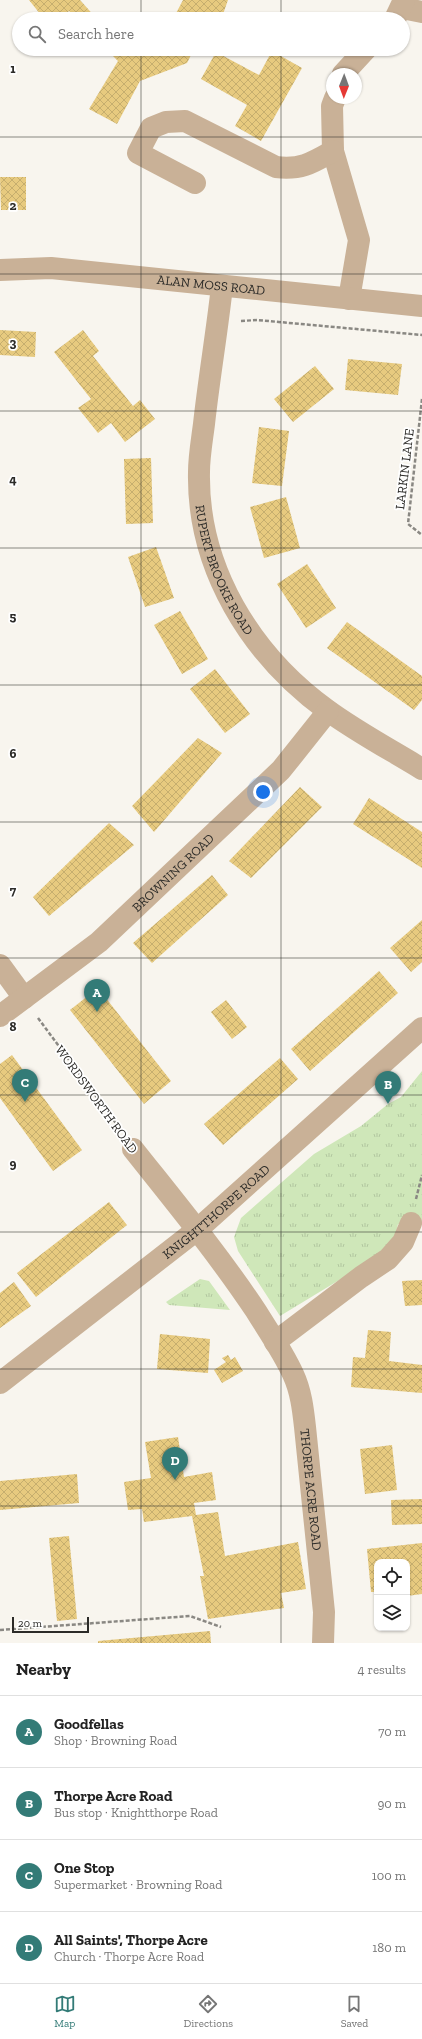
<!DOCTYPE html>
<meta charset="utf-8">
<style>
:root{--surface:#fff;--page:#f2f2f2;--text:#222;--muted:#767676;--line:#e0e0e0;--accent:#337b77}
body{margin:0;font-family:"Zilla Slab",serif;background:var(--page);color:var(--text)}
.controls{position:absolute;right:12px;bottom:12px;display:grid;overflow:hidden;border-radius:8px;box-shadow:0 1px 3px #0004}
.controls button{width:36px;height:36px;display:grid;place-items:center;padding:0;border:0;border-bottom:1px solid var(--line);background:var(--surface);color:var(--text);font:20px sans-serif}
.compass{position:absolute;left:326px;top:68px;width:36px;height:36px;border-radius:50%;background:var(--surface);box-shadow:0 1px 3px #0004;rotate:181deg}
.scale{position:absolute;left:12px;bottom:10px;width:77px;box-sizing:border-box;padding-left:4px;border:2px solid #2c2b28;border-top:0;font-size:11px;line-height:14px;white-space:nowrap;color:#2c2b28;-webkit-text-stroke:3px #fff;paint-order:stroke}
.you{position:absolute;left:263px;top:792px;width:14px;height:14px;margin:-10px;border:3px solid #fff;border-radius:50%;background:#1a73e8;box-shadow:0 0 0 6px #1a73e833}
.badge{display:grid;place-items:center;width:26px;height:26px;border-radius:50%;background:var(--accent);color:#fff;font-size:13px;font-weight:700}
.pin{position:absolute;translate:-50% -33px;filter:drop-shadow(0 1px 2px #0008)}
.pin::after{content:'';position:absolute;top:21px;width:14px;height:12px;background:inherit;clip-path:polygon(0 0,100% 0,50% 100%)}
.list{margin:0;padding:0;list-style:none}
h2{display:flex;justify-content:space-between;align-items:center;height:52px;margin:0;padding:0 16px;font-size:17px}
h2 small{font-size:13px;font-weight:400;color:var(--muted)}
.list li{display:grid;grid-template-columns:26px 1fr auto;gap:12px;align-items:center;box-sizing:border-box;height:72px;padding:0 16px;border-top:1px solid var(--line)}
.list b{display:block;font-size:15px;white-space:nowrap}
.list p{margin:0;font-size:13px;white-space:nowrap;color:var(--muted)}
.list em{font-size:13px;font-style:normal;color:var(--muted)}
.icon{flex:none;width:22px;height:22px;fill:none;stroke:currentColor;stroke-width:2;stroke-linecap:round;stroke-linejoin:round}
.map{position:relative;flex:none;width:422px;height:1643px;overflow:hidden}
.search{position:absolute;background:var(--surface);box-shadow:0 1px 3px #0004;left:12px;right:12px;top:12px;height:44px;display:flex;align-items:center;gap:10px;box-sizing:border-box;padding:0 14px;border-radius:22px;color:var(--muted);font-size:15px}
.sheet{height:340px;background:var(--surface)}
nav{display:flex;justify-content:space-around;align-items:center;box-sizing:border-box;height:56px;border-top:1px solid var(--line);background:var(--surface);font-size:11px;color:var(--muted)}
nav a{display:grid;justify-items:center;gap:2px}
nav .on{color:var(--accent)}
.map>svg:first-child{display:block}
</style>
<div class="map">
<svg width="422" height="1643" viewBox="0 0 422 1643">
<defs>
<pattern id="grass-tufts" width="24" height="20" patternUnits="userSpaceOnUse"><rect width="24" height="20" fill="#cfe7b9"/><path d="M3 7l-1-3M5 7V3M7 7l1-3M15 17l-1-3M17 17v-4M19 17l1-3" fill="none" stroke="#b2c69f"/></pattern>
<pattern id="building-cross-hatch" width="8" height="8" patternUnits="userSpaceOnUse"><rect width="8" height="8" fill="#e7ca7f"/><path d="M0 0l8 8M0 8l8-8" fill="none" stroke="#c6ae6e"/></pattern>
</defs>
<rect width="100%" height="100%" fill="#f8f5ee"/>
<path fill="url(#grass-tufts)" d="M422,1071v154l-24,-1 -4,16 -30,25 -84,51 -42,-65 -4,-14 7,-19 73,-64 47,-28 27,-22 13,-7z
M200,1279l9,2 21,29 -61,-5 -3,-3z"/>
<path fill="url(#building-cross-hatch)" d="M29,0h51l17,19h-20l-8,-8 -9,8h-16z
M183,0h45l-6,17 -10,-4 -3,6h-36z
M106,49h88l-7,14 -47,18 -23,43 -28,-15 29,-48z
M272,51l30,17 -41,73 -26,-15 12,-21 -46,-26 15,-27 43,23z
M0,177h26v33h-25z
M0,330l36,2 -1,25 -35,-2z
M83,330l16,21 -6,5 40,50 7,-6 15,19 -30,23 -14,-19 -13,10 -20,-25 13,-9 -37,-47z
M348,359l54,5 -4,31 -53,-5z
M315,366l19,23 -41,33 -19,-23z
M259,427l30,4 -7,55 -30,-3z
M151,458l2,65 -27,1 -2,-65z
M286,497l14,51 -36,10 -14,-51z
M156,547l18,51 -29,9 -17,-50z
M307,564l29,44 -30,20 -29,-44z
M180,611l28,48 -26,15 -28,-49z
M347,622l75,54v24l-8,10 -87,-62z
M215,669l35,45 -25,19 -35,-44z
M198,738l24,15 -68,79 -22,-26z
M300,787l22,20 -71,71 -22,-17z
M369,798l53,34v36l-69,-44z
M109,823l25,22 -85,71 -16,-19z
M212,875l16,20 -76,68 -19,-20z
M422,920v42l-11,10 -21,-24z
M379,971l19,22 -88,78 -19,-22z
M98,988l73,93 -27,23 -74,-94z
M226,1000l21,27 -15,12 -21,-27z
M12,1055l70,95 -29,21 -53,-73v-34z
M280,1058l18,21 -75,66 -19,-21z
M109,1202l18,23 -91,72 -19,-24z
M422,1280v25l-17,1 -3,-25z
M14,1282l17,24 -31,22v-35z
M368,1330l23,2 -2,29 33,4v28l-71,-6 2,-30 12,1z
M160,1334l50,5 -2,34 -51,-4z
M228,1355l3,5 4,-3 8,14 -21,12 -8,-13 12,-8 -4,-4z
M178,1437l6,40 28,-5 4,28 -22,3 2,12 22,-3 7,44 73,-14 8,47 -25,4 3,15 -76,11 -8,-43h4l-12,-60 -48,6 -2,-13 -14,1 -4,-28 27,-4 -6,-36z
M392,1445l5,45 -32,4 -5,-45z
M77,1474l2,29 -79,7v-29z
M422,1499v25l-30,1 -1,-25z
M69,1536l8,83 -20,2 -8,-83z
M422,1543v51l-15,2v-34h-30v30h-6l-4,-43z
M210,1631l1,12h-113v-2z"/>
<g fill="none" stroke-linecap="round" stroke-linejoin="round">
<path stroke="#8a8883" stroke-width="2.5" stroke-dasharray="4 2" stroke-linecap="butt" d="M241,321l16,-1 165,15
M422,399l-14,125 14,11
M38,1018l83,112
M416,1199l6,-24
M0,1630l190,-14 31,11"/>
<g stroke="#c9b197" stroke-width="22">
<path d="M402,8l20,4"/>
<path d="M395,19l9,-19"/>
<path d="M343,74l23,-25"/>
<path d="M335,98l-3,8 1,45 26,89 -10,59"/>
<path d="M195,183l-57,-30 13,-25 15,-6 19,-1 91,46c25,3 36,-4 57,-16"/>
<path id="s1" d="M0,270l51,-2 371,38"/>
<path id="s2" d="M222,286c-5,46 -13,92 -18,138 -2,16 -5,32 -5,48 -2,96 52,183 128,238 30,22 64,40 95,59"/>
<path d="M0,965l24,33"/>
<path id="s3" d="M0,1016l99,-74 182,-172 47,-59"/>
<path id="s4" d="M133,1149c42,53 85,105 123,162 13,21 27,41 37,63 8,17 10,35 12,53l19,185 -1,31"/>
<path d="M275,1342l86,-65 27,-18 15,-17 8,-19"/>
<path id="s5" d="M0,1383l198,-154 224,-201"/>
</g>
</g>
<path fill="none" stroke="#2c2b28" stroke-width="1" stroke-opacity="0.55" d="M141,0v19M281,0v19M141,49v1594M281,49v1594M0,137h422M0,274h422M0,411h422M0,548h422M0,685h422M0,822h422M0,958h422M0,1095h422M0,1232h422M0,1369h422M0,1506h422"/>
<g text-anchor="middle" stroke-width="3.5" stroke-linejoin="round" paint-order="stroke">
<g font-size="13" fill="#2c2b28" stroke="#fff">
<text dy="5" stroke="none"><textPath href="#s1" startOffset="212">ALAN MOSS ROAD</textPath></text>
<text transform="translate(404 469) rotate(-83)" y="5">LARKIN LANE</text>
<text dy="5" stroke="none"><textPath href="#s2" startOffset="290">RUPERT BROOKE ROAD</textPath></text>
<text dy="5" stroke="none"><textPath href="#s3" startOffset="225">BROWNING ROAD</textPath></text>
<text transform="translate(97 1099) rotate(54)" y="5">WORDSWORTH ROAD</text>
<text dy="5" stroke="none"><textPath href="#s5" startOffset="276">KNIGHTTHORPE ROAD</textPath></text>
<text dy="5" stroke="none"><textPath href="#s4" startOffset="394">THORPE ACRE ROAD</textPath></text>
</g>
</g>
<g font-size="13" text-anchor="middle" font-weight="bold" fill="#2c2b28" stroke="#fff" stroke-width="3.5" stroke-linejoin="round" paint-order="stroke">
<text x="13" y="73">1</text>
<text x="13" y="210">2</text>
<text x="13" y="347">3</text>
<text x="13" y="484">4</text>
<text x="13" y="621">5</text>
<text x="13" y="758">6</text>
<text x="13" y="895">7</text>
<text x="13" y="1031">8</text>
<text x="13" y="1168">9</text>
</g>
</svg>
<div class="controls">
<button><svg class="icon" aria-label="locate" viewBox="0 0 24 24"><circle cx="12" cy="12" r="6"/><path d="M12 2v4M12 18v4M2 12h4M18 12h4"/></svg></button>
<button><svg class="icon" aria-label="layers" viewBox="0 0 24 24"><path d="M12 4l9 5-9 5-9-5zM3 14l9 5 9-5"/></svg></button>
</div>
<svg class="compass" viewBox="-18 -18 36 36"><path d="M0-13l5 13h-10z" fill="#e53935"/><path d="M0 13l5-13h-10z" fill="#767676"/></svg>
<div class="scale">20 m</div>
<div class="you"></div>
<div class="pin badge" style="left:97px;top:1012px">A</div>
<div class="pin badge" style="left:388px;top:1104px">B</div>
<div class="pin badge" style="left:25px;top:1102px">C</div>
<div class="pin badge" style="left:175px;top:1480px">D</div>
<div class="search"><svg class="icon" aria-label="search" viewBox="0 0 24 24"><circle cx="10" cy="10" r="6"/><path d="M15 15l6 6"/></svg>Search here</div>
</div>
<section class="sheet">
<h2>Nearby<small>4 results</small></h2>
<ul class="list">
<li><span class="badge">A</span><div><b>Goodfellas</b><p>Shop · Browning Road</p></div><em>70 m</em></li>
<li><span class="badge">B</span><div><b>Thorpe Acre Road</b><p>Bus stop · Knightthorpe Road</p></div><em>90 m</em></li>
<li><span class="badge">C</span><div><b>One Stop</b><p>Supermarket · Browning Road</p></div><em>100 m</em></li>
<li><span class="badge">D</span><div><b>All Saints', Thorpe Acre</b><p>Church · Thorpe Acre Road</p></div><em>180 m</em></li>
</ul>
</section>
<nav>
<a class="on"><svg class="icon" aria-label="map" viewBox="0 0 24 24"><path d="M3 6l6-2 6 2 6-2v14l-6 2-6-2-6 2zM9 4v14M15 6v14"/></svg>Map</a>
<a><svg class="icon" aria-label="directions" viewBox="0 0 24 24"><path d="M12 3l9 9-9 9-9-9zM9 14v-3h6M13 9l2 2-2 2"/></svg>Directions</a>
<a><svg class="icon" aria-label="saved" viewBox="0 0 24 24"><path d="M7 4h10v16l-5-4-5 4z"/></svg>Saved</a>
</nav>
